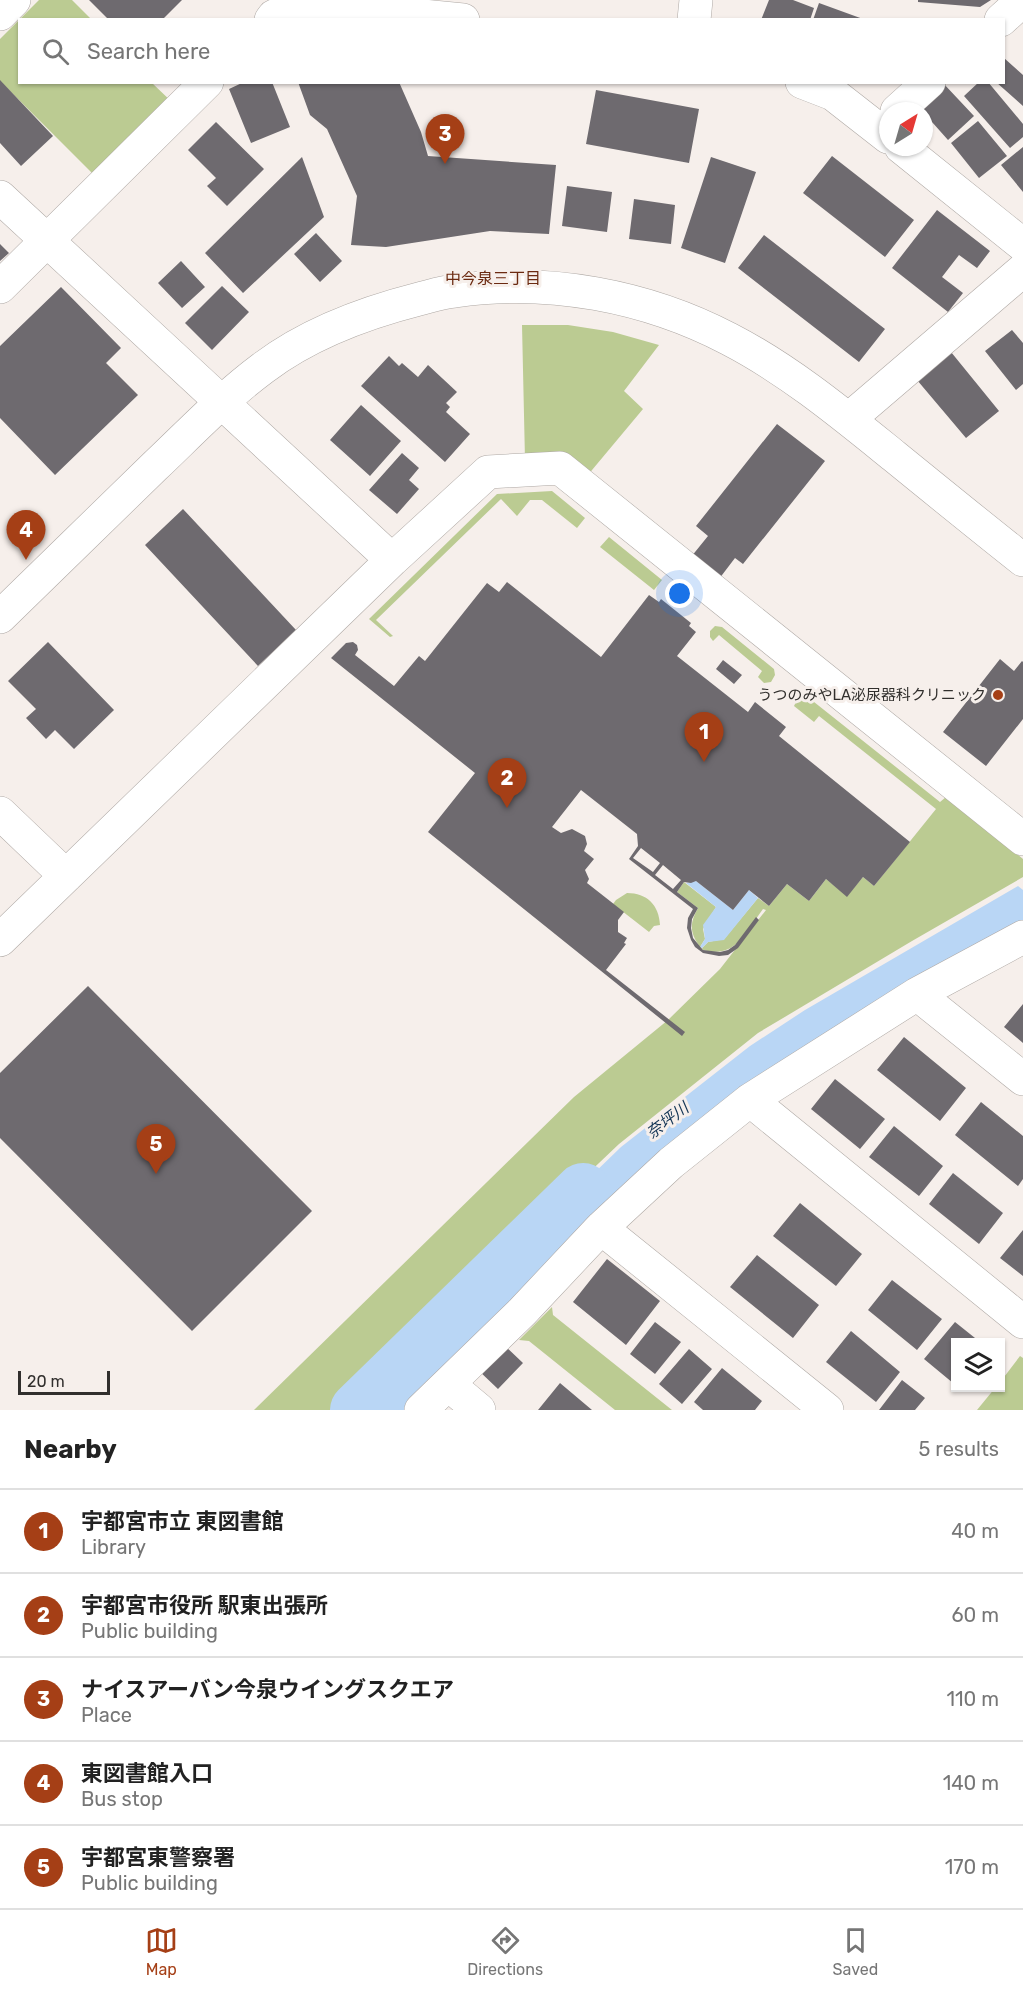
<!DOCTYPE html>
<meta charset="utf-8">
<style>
:root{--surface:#fff;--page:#f6f6f6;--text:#222;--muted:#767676;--line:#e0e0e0;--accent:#a53f16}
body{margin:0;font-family:Rubik,"Noto Sans JP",sans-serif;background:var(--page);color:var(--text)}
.controls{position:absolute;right:18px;bottom:18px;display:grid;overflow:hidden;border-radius:0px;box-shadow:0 2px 4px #0004}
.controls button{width:54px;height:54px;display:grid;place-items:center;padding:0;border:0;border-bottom:2px solid var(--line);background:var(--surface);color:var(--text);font:30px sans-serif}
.compass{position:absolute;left:879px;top:102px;width:54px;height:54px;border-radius:50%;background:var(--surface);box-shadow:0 2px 4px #0004;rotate:37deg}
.scale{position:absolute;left:18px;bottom:15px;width:92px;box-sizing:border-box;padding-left:6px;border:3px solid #312f2d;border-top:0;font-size:16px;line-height:21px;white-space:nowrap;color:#312f2d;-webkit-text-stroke:4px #f6efeb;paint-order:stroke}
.you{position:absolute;left:680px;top:594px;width:21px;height:21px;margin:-15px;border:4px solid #fff;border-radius:50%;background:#1a73e8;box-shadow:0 0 0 9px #1a73e833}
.badge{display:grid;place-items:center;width:39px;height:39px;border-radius:50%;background:var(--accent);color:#fff;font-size:20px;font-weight:700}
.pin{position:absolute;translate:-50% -50px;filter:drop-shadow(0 2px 3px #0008)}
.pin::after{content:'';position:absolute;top:32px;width:21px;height:18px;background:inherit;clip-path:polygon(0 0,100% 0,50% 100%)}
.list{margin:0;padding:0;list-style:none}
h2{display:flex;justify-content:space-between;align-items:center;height:78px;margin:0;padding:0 24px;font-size:26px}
h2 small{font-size:20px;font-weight:400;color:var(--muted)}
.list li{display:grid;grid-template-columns:39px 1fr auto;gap:18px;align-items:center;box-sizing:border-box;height:84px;padding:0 24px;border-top:2px solid var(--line)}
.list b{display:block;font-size:22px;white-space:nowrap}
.list p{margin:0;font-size:20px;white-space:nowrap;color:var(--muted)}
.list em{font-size:20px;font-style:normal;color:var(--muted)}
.icon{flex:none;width:33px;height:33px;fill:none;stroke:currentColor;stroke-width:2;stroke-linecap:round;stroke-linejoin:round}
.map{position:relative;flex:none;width:1023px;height:1410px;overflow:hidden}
.search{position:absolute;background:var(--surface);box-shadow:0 2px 4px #0004;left:18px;right:18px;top:18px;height:66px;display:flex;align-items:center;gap:15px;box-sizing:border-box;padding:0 21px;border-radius:0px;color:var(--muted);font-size:22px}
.sheet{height:498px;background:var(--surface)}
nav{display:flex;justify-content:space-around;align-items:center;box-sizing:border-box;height:84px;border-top:2px solid var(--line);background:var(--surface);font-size:16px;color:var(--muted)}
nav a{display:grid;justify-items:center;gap:3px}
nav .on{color:var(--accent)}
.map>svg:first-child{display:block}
</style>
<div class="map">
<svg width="1023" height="1410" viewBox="0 0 1023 1410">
<rect width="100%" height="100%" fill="#f6efeb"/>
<path fill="#bbcb92" d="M39,0h33l19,19 -71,1v62l132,1 22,21 -78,73 -96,-96v-42z
M522,325h46l45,7 46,13 -35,46 19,18 -61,73 -57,-22z
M552,491l33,27 -8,10 -35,-28h-12l-13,16 -16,-17 -125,121 17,16 -3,1 -21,-18 128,-125z
M609,537l53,43 -8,10 -54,-43z
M715,626l7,1 52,42 1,6 -4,7 -7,1 -6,-6 4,-6 -43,-36 -6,6 -3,-4v-6z
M798,698h11l131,104 6,-5 77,62v18l-111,64 -154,92 -139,111 -100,95 30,32 -72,71 -33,-36 -107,104h-83l320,-313 94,-77 52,-51 46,-59 -3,-1c-17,23 -27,50 -60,41l-1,-2 6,-6 16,-3 34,-41 11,8 18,-22 22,17 17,-22 21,17 16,-19 11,9 62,-77 -117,-93 -5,6 -20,-16z
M684,882l32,25 -13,22 2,10 -5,8c-10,-14 -11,-23 -2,-39l-21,-16z
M627,893c20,0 32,12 33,32l-6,1 -5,6 -36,-28 3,-4z
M552,1307l1,8 119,95h-57l-86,-69 -10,-1z
M1020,1356l3,2v52h-46l18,-22h5l1,-7z"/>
<path fill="#b9d6f5" d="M696,881l37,29 16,-20 9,8 -34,42 -16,2 -6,6 -2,-1 5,-8 -2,-14 13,-18 -30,-24z
M1018,886l5,4v37l-475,338 -24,-24 97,-94 129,-101 55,-36z
M447,1315l27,28 -69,67h-57z"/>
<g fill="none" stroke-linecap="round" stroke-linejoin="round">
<path stroke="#b9d6f5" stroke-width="56" d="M358,1410l225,-219"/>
</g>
<path fill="#6e6a6f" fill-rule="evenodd" d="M89,0h93l-20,20h-53z
M769,0h24l21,8 -4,12h-49z
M918,0h73l-11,7 -62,-5z
M819,3l44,16v1h-50z
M1004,58l19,17v31l-27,-24h8z
M0,80l53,56 -32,30 -21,-23z
M244,82h28l18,45 -39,16 -22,-54z
M298,82h101l22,50 7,24 128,9 -7,69 -59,-3 -104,16 -35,-2 6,-49 -30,-67 -17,-14z
M979,82h9l35,42v13l-13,11 -46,-52z
M943,83l31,33 -26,24 -24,-27v-2l-6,-4z
M596,90l103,19 -10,54 -103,-19z
M978,121l29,35 -28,22 -28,-35z
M216,122l48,47 -37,37 -20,-20 9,-8 -28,-28z
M1023,147v45l-22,-27z
M832,156l82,64 -29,37 -82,-64z
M302,157l22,60 -81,76 -38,-40z
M711,157l45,15 -31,91 -44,-15z
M567,186l45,6 -5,40 -45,-6z
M634,199l41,6 -4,39 -42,-5z
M937,210l53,41 -13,17 -18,-13 -17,22 21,16 -15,19 -56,-44z
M316,233l26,28 -22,21 -26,-28z
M764,235l121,94 -26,33 -121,-94z
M0,244l9,9 -9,8z
M181,261l24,26 -23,21 -24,-25z
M222,286l27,26 -37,38 -27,-27z
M61,287l60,61 -15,15 32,32 -83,80 -55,-57v-72z
M1012,330l11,13v41l-7,6 -31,-39z
M951,352l48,59 -33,27 -49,-58z
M389,356l10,10 3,-3 16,14 10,-12 29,27 -11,11 4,4 -4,5 24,22 -25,28 -84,-76z
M361,405l40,36 -31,35 -40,-36z
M777,424l48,37 -82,103 -8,-6 -16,21 -28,-22 17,-21 -12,-10z
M402,453l17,15 -10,12 10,9 -22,25 -28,-24z
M183,509l113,121 -38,36 -113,-121z
M507,582l94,75 48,-62 10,7 2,-3 30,24 -2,3 7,6 -19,24 71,56 7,-10 31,25 -7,9 131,106 -36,44 -11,-9 -16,20 -21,-18 -17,22 -22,-17 -18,22 -20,-16 -16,20 -37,-29 -5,2 -7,-1 -7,10 21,16 -6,11 -1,9 2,10 10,12 17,2 8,-2 7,-5 21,-28 3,3 -21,28 -10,7 -9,1 -16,-3 -8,-6 -4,-7 -4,-12 1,-10 5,-9 -64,-50 9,-13 -1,-12 -56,-44 -29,37 9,6 11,-4 13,7 2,8 -3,7 10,8 -9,11 4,9 -2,4 37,29 -6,8v12l9,6 -3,5 2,1 -20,26 79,62 -3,4 -254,-204 47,-59 -144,-115 15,-15 7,-1 4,3 1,5 -3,5 39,31 25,-30 6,5 62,-78 12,9zM641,848l19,15 -7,9 -20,-14zM663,865l18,15 -8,9 -18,-14z
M48,642l66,68 -40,39 -19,-19 -9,9 -20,-21 10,-9 -28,-28z
M1000,659l14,12 8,-10 1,1v57l-37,47 -43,-34z
M723,660l19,15 -8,9 -18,-15z
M88,986l224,225 -120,120 -192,-193v-65z
M1023,1004v39l-19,-16z
M904,1037l62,51 -26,33 -63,-51z
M835,1079l50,40 -25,30 -49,-40z
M981,1102l42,34v43l-5,7 -63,-51z
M894,1126l49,40 -24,30 -50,-39z
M953,1173l50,40 -24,31 -50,-40z
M800,1203l62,51 -26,32 -63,-50z
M1023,1230v46l-23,-18z
M757,1255l62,50 -26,33 -63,-51z
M607,1259l53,42 -34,44 -53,-43z
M892,1280l50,39 -25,31 -49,-40z
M655,1322l26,20 -26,32 -25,-20z
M955,1322l25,20h-24v38l-3,3 -29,-24z
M851,1331l49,41 -24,30 -50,-40z
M503,1344l20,19 -25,26 -21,-20z
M689,1349l23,20 -30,35 -23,-20z
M722,1368l40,33 -7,9h-52l-9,-8z
M902,1380l23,18 -10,12h-36z
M560,1383l32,27h-54z"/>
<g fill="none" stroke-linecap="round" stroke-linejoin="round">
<g stroke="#aea8a4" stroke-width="34">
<path id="street" d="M0,14l14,-14
M271,20l3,-4 30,-12 159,16
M694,20l2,-20
M1001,20l22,-20
M802,82l31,12 55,43
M897,111l32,-29
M901,147l122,98
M0,197l392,363
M0,287l207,-205
M849,419l174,-149
M0,813l66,63
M0,940l392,-380 96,-88 72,-4 463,371
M917,994l106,85
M750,1100l273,222
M601,1228l226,182
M448,1384l31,26
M421,1410l101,-98 79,-84 70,-65 79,-63 167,-106 106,-57"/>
</g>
<g stroke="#aea8a4" stroke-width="34">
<path id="secondary" d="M0,617c51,-50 103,-100 154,-150 36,-34 70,-70 109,-99 46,-35 101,-55 156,-69 12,-3 24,-7 36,-8 92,-14 192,5 274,48 60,31 113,75 165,117 43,35 86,70 129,104"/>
</g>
<use href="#street" stroke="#fff" stroke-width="33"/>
<use href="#secondary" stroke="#fff" stroke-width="33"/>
</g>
<circle fill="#a53f16" stroke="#f6efeb" stroke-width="2" cx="998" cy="695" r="6"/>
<g text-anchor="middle" stroke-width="6" stroke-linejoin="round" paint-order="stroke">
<g font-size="15" fill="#312f2d" stroke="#f6efeb" text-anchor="end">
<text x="986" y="700">うつのみやLA泌尿器科クリニック</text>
</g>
<g font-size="16" fill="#6b2a11" stroke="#f6efeb">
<text x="493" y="284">中今泉三丁目</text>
</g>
<g font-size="16" font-style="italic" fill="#113354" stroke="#f6efeb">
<text transform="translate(667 1120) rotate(-37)" y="6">奈坪川</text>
</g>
</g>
</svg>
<div class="controls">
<button><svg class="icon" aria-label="layers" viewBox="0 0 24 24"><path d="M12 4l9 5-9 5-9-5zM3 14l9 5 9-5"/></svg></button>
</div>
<svg class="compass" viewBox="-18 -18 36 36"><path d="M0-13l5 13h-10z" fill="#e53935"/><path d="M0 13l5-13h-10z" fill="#767676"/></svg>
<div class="scale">20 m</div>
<div class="you"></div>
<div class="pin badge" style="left:704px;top:762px">1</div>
<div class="pin badge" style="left:507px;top:808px">2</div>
<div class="pin badge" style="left:445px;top:164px">3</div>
<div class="pin badge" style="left:26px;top:560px">4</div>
<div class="pin badge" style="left:156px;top:1174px">5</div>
<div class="search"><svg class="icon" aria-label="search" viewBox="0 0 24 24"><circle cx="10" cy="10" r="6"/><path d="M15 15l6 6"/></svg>Search here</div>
</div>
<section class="sheet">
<h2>Nearby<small>5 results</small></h2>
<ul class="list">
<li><span class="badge">1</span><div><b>宇都宮市立 東図書館</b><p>Library</p></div><em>40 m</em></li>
<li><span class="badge">2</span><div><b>宇都宮市役所 駅東出張所</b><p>Public building</p></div><em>60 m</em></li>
<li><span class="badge">3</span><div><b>ナイスアーバン今泉ウイングスクエア</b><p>Place</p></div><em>110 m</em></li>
<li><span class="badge">4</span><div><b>東図書館入口</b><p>Bus stop</p></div><em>140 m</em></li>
<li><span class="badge">5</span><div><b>宇都宮東警察署</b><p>Public building</p></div><em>170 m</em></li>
</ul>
</section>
<nav>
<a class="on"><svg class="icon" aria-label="map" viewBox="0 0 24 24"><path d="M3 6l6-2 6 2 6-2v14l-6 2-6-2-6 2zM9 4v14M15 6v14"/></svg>Map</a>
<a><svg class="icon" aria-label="directions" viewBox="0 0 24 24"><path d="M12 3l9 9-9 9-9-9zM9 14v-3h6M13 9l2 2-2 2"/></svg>Directions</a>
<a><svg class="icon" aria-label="saved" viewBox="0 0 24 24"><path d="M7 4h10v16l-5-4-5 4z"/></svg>Saved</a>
</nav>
